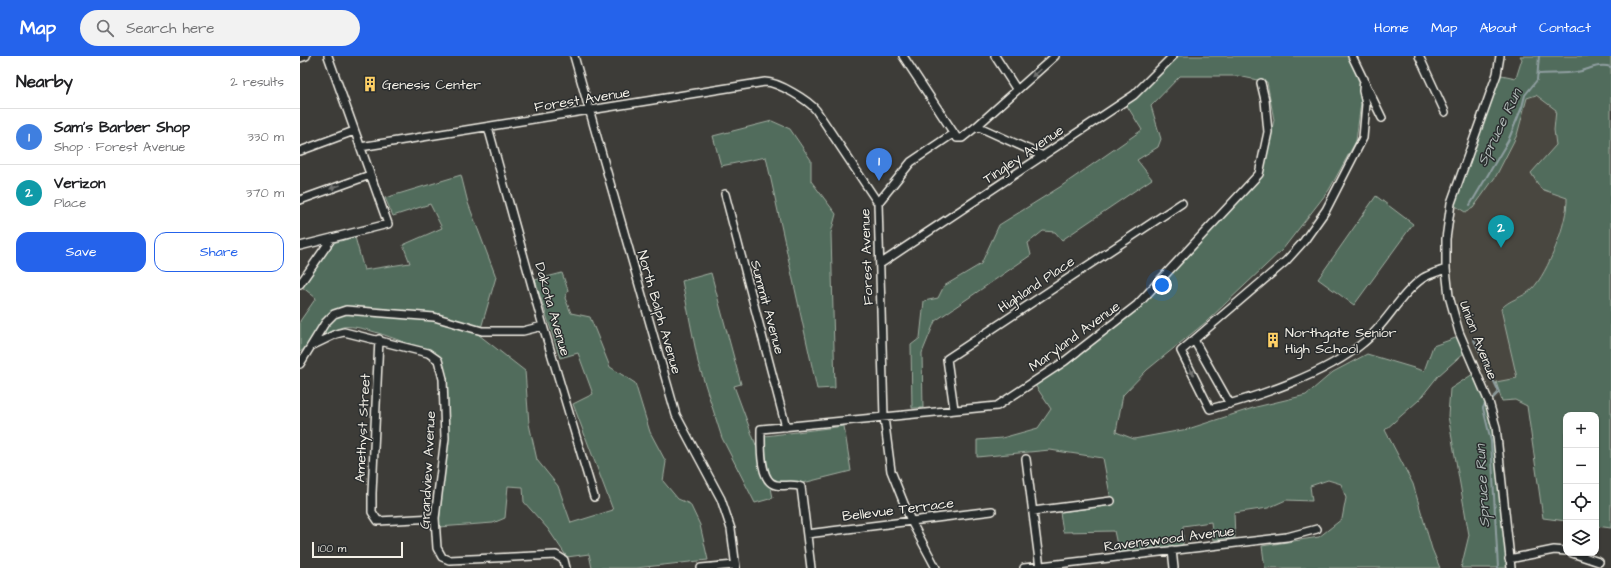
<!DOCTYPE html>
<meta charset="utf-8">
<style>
:root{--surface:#fff;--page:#f2f2f2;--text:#202124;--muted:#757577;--line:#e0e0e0;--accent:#2563eb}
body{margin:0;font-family:"Architects Daughter",sans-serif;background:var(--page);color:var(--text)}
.controls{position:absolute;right:12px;bottom:12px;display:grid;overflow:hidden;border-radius:8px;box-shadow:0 1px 3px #0004}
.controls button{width:36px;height:36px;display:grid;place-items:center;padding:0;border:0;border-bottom:1px solid var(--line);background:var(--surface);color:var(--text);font:20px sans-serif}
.scale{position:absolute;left:12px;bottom:10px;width:91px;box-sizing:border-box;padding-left:4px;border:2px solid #f4f1e8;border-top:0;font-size:11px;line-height:14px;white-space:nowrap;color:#f4f1e8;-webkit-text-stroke:3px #2a2d2e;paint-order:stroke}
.you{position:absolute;left:862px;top:229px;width:14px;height:14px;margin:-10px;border:3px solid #fff;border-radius:50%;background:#1a73e8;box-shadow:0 0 0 6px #1a73e833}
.badge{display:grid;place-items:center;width:26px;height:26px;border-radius:50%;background:var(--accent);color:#fff;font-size:13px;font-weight:700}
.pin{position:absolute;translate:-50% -33px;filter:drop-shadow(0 1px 2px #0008)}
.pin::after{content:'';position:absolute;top:21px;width:14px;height:12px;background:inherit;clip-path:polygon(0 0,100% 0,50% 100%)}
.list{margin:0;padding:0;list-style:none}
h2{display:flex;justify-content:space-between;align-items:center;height:52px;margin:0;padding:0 16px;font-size:17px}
h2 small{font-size:13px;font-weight:400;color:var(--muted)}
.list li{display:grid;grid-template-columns:26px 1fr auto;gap:12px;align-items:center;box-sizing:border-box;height:56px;padding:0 16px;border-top:1px solid var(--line)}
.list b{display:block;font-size:15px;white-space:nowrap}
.list p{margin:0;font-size:13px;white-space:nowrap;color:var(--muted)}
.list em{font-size:13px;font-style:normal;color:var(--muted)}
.actions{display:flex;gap:8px;padding:12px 16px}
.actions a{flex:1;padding:9px 0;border:1px solid var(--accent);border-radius:12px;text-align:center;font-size:14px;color:var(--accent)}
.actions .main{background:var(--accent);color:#fff}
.icon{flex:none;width:22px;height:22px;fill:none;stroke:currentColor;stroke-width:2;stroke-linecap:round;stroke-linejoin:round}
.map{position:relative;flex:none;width:1311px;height:512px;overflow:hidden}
header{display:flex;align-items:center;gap:24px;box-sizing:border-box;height:56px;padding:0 20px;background:var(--accent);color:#fff}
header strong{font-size:19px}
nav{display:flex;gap:22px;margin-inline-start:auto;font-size:14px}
.search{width:280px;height:36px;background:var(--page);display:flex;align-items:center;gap:10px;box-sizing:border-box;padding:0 14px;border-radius:22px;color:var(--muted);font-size:15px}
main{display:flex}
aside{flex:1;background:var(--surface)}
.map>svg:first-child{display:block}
</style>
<header>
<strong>Map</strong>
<div class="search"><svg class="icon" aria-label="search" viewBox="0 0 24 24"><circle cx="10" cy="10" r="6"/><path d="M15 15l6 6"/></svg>Search here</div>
<nav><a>Home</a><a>Map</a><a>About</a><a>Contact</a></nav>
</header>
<main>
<aside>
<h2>Nearby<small>2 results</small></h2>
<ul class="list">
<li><span class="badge" style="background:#3f7fe0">1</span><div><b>Sam's Barber Shop</b><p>Shop · Forest Avenue</p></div><em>330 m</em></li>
<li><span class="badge" style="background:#0f9aa8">2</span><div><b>Verizon</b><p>Place</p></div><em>370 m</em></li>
</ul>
<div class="actions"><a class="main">Save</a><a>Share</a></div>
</aside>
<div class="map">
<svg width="1311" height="512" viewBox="0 0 1311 512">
<rect width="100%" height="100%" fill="#3d3c38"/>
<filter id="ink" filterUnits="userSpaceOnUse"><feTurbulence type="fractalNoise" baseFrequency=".025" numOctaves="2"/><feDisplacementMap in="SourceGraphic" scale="8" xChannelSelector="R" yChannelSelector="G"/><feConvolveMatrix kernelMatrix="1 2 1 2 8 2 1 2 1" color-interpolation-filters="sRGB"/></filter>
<g filter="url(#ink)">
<path fill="#4a463f" d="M1236,39l20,15 -2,20 3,15 -16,44 26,9 1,11 -21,60 -16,22 -25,12 -5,6 16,69 -20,4 4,14 -12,6 -23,-51 -20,-82 5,-66 14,9 52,-77 10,-37z"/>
<path fill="#516c5b" stroke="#a2aea2" d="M873,0h179l12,23 -8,62 -27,49 -46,59 -77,73 -59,48 -24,25 -7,37 18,7 54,-10 68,-22 50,-12 27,-23 34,-18 57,17 9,-25 28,-10 5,15 -28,25 -19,24 -34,30 28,54 19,65 8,19h-175l-3,-22 57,-9 23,-18 4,-21 -5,-14 -13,-4 -18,6 2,15 -26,-1 -18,8 -34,5 1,25 -22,2 -2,-18 -28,4v19l-64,9 -5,-23 -51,1 -3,-20 52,-7 -9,-47 -53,-8 -73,7v-17l25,-2 36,-10 13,-19 -18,-27 104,-77 125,-132 12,-53 -7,-38 -29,-6h-58l-29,30 10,33 -3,8 -21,13 15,19 -90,61 -7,-8 -12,-1 -15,12 3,12 -96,66 -13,32 1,55h-11l-1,-63 9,-7 4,-37 14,-3 6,-12 37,-22 18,-39 61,-38 82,-57 -18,-29z
M1220,0h91v472l-15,-2v-111h-30v106l-23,-3 -16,-112 -12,-6 -13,1 -6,-19 21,-4 -16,-69c8,-10 22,-11 31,-20 16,-16 36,-68 35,-91l-26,-9 -10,-16 25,-28 -2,-15 2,-20 -20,-15 -9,3 -10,37 -21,41 -23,32 -8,4 -14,-9 46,-129 19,4 6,-19z
M472,65l18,8 21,31v21l25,33 -5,19 4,155 -18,1 -51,-232 -45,9 -8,-30z
M161,119l7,28 28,74 -17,58 46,36 4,53 8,36 21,26 13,37 42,-13 -40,-106 20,-10 -15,-41 -18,5 -25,-78 27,-7 6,17 -3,8 6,15 19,4 20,50 25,16 15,49 16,30 -3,19 15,18 12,5 10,21 8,35 -72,8h-44l-3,-14 -22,3 -19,-28 -24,-27 -1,-15 -15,-1 -3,32 -12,5 -54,4 4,-49 5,-39 -11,-84c-20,-7 -75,-32 -94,-28 -17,4 -30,15 -43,25v-31l16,-23 -14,-11 31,-44 22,-6 9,33 46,-7 -7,-18 39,-17 -12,-24 -37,12 -8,-18z
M1076,140l37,28 -59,81 -36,-26z
M411,217l30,111 -7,2 36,97 3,15 -18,5 -33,-65 -24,-76 -16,-81z
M1176,316l20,55 15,141h-50l8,-33 -21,-119 2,-27z
M544,370l7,45 -56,14c-6,-4 -13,-2 -19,-5 -14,-7 -14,-30 -11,-44z"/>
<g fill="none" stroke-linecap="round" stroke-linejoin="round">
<path stroke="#8f9ea0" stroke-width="2" d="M1238,18c12,-1 26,0 39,-2 12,-2 21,-9 34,-5
M1170,149l38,-64 14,-34 3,-12 12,-15 2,-24
M1173,282l26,54 -7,7
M1185,348l-2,4 8,33 7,127"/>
<g stroke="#f4f1e8" stroke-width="10">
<path id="minor" d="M274,0l102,359 45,84 10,30 5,39
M603,0l54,82h5l15,-12 66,30
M695,0l22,34
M1052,0l30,62
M1119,0l26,56
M1200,0l-3,18 -46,129 -5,36v30l3,27 10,36 30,70 7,25 15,141
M0,2l6,-2
M1064,23l-1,12 3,13 -3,34 -37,72 -22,31 -18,20 -105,90 29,58c47,-12 116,-35 153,-66 23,-18 36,-48 60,-65 7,-4 15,-6 23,-9
M677,70l78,-70
M188,71l55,199 51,171
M60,91l405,-65c13,0 43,18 51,28l62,93 6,214 7,54 20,50 25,47
M0,95l54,-20
M425,138l61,233
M0,144l70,-25
M578,147l33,-41 43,-29
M0,190l88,-22 -60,-168
M580,208l254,-169 39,-39
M0,228l32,-46
M79,283l-7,154v19l6,9 57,-3
M894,284l36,64
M11,290l25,-12 8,-2 84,21 10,7 5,19 2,59 -10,80 2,30 5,9 7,3 107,-5 8,5 2,8
M0,308l25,-41 9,-9 12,-4 88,7 48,14h41l20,-5
M654,353l-7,-50 235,-156
M726,403l14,109
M733,455l78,-10
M507,478l185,-23
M872,494l2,18
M1272,497l27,9
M1209,503l45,-9 12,1
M401,512l34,-3
M511,512l-10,-81c-8,-4 -17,0 -25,-2 -17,-3 -15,-42 -15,-56l236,-23 68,-45 72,-56 122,-131 9,-42 -3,-32 -4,-17
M724,512l263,-31 30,-8"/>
</g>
<use href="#minor" stroke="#2a2d2e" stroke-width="7"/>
</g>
<defs><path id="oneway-solid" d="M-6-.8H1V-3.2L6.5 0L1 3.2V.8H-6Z"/></defs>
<g fill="#71726f">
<use href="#oneway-solid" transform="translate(736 17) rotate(138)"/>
<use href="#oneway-solid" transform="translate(35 131) rotate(160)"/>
<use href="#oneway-solid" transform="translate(891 314) rotate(63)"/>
</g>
</g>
<defs>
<g id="building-bare" transform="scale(1.2)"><path d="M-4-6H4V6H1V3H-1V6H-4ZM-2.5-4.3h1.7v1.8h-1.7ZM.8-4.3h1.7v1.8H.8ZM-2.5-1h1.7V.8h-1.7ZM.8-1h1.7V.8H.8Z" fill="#ffd166" stroke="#2a2d2e" stroke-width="2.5" paint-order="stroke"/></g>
</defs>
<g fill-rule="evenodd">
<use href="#building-bare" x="70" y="28"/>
<use href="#building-bare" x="973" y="284"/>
</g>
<g text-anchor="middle" stroke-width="3" stroke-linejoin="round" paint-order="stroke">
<g font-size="14" fill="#f4f1e8" stroke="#2a2d2e" text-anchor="start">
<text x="82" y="33">Genesis Center</text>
<text x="985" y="281">Northgate Senior<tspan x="985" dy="16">High School</tspan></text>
</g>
<g font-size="14" fill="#f4f1e8" stroke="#2a2d2e">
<text transform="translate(282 43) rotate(-9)" y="5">Forest Avenue</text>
<text transform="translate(723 98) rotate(-34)" y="5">Tingley Avenue</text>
<text transform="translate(566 201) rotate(-92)" y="5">Forest Avenue</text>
<text transform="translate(736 228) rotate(-34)" y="5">Highland Place</text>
<text transform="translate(468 251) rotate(75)" y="5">Summit Avenue</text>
<text transform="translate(253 253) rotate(74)" y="5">Dakota Avenue</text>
<text transform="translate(360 256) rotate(74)" y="5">North Balph Avenue</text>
<text transform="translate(774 280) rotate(-36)" y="5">Maryland Avenue</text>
<text transform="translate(1179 284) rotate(69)" y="5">Union Avenue</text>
<text transform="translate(62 372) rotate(-87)" y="5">Amethyst Street</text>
<text transform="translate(127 414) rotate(-87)" y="5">Grandview Avenue</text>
<text transform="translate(598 453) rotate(-7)" y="5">Bellevue Terrace</text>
<text transform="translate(869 482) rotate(-7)" y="5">Ravenswood Avenue</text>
</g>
<g font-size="15" font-style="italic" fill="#b1bab8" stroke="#2a2d2e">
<text transform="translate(1199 71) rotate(-64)" y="5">Spruce Run</text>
<text transform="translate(1182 430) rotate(-93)" y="5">Spruce Run</text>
</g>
</g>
</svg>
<div class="controls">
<button>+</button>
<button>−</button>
<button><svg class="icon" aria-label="locate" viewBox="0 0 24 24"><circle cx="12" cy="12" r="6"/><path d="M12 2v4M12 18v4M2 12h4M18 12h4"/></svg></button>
<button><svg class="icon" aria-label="layers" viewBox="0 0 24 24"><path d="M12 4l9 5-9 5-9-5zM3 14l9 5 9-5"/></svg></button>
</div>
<div class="scale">100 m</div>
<div class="you"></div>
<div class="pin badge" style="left:579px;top:125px;background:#3f7fe0">1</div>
<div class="pin badge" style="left:1201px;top:192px;background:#0f9aa8">2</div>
</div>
</main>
